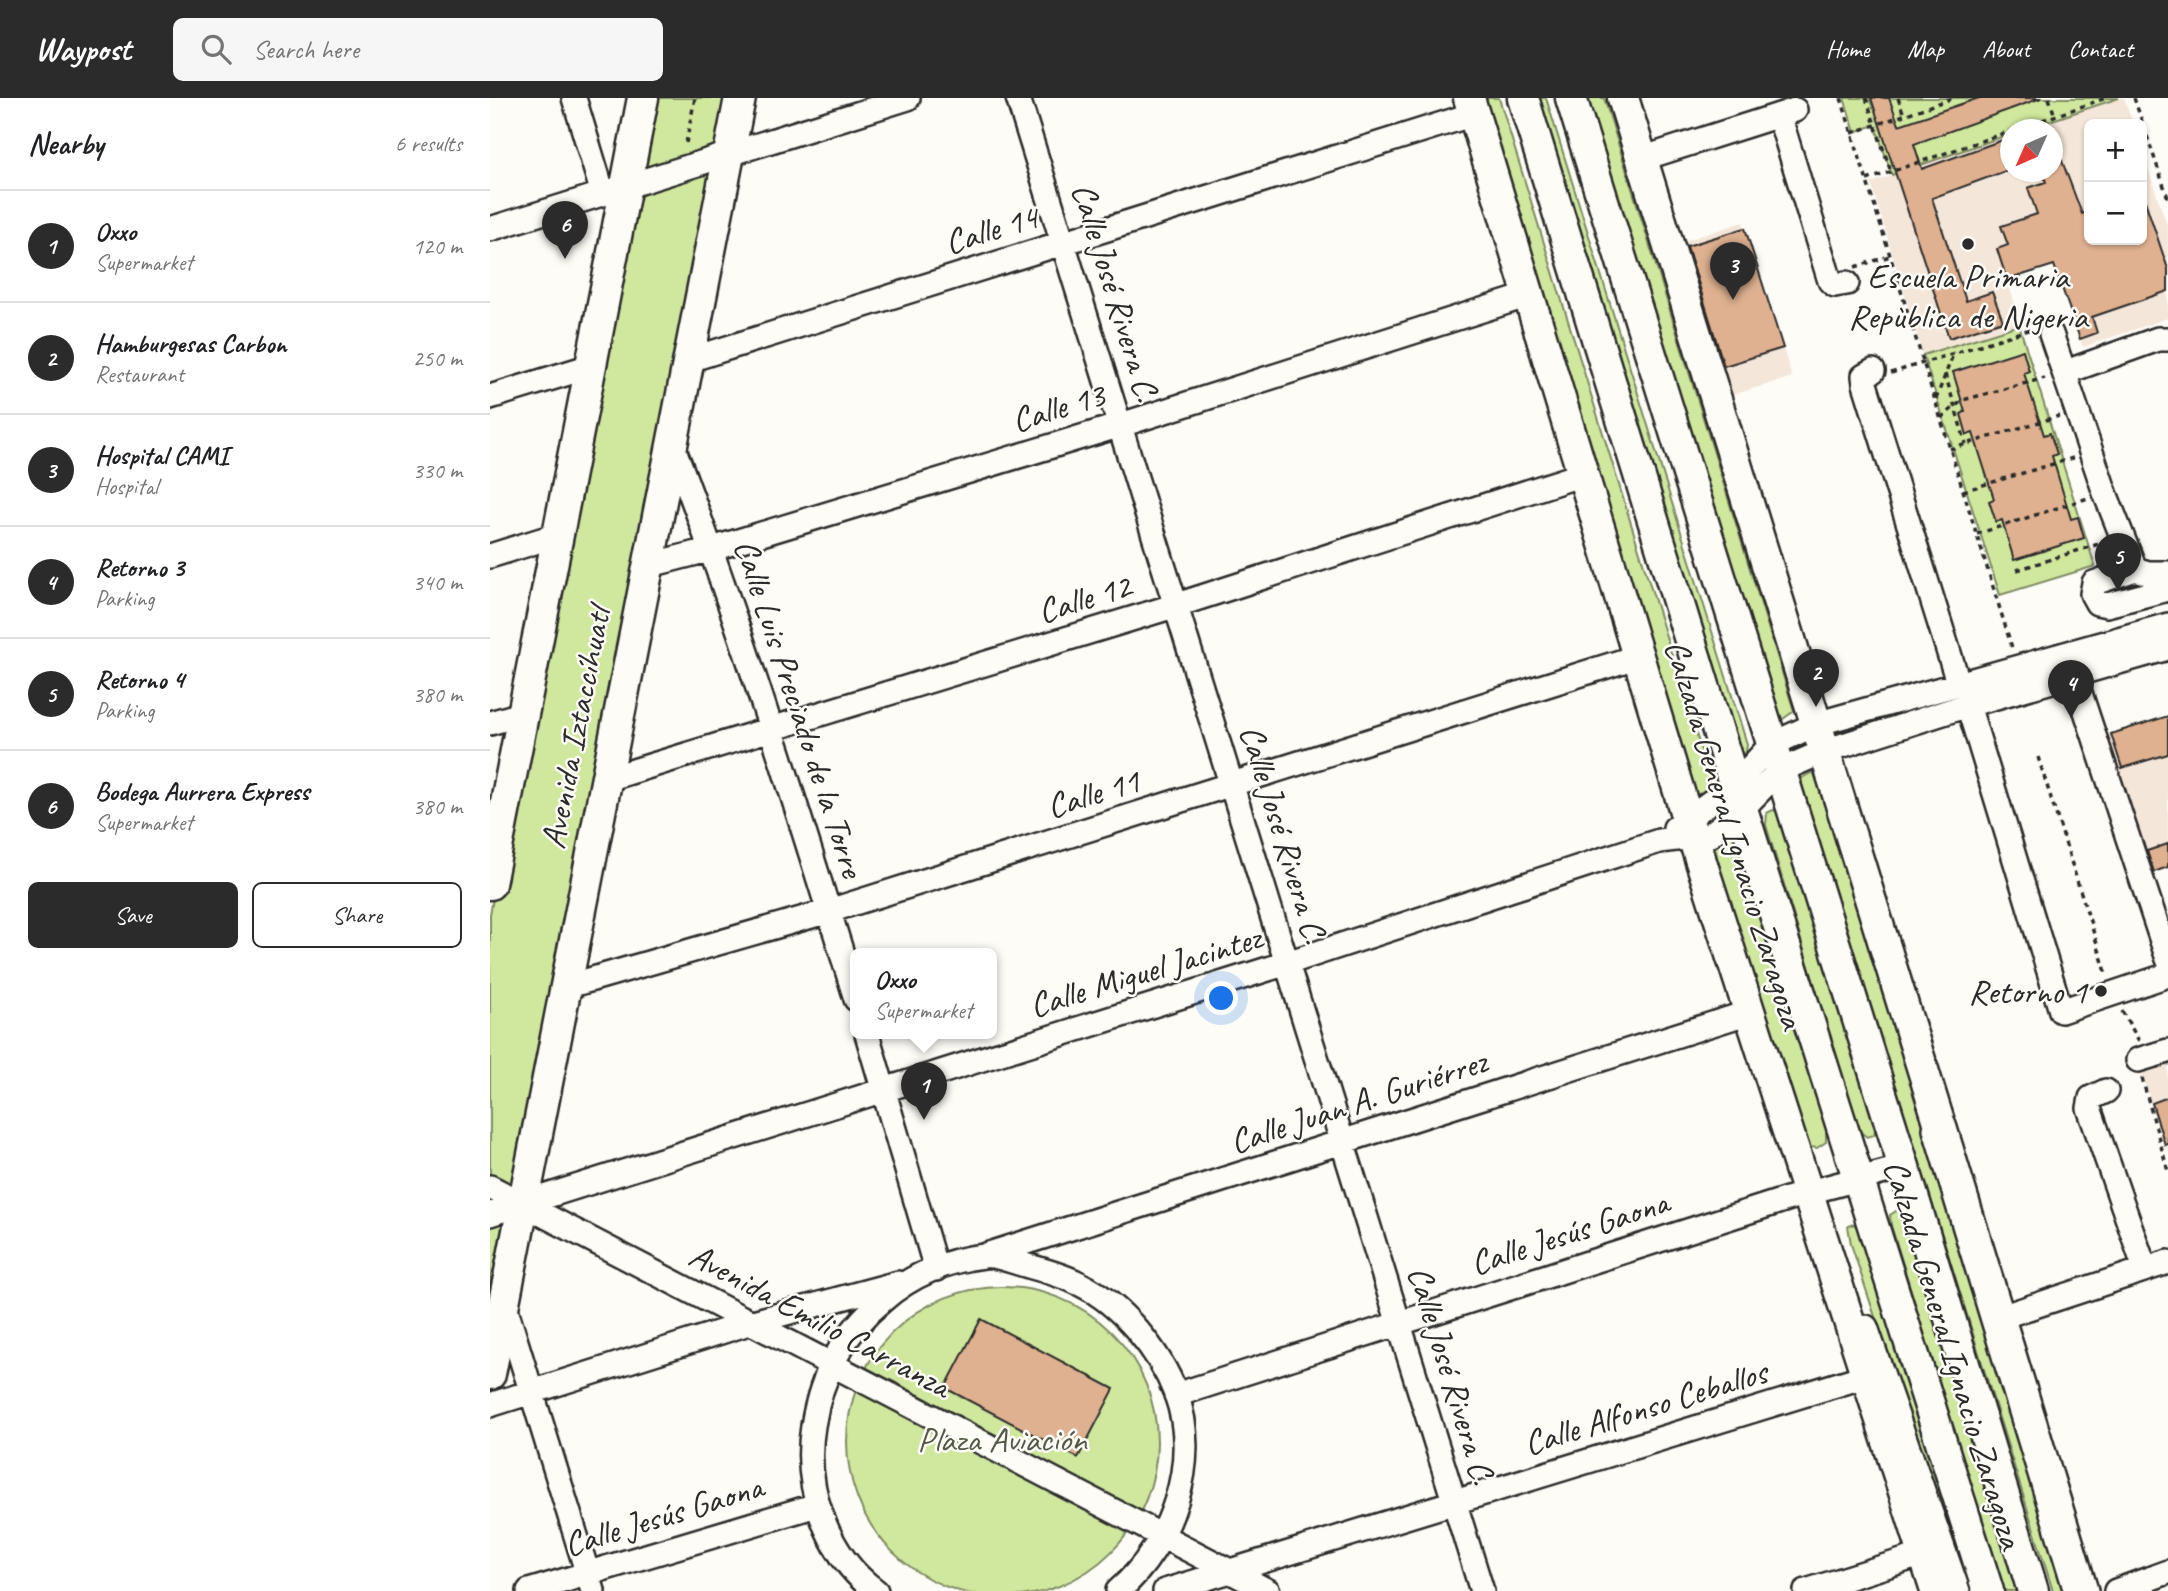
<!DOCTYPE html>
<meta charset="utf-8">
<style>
:root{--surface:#fff;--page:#f6f6f6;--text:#202124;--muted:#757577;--line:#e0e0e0;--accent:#2b2b2b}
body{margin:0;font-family:Caveat,sans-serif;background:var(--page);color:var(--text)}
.controls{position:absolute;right:21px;top:21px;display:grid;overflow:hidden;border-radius:10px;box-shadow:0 2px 5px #0004}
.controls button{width:63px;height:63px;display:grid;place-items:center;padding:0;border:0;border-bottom:2px solid var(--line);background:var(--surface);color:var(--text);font:35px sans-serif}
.compass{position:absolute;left:1510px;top:21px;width:63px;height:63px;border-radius:50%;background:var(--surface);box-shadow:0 2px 5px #0004;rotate:225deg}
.you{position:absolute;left:732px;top:901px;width:24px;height:24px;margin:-18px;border:5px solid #fff;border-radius:50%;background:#1a73e8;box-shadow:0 0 0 10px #1a73e833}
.badge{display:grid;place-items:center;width:46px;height:46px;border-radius:50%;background:var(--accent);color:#fff;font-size:23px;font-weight:700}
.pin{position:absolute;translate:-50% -58px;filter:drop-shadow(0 2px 4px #0008)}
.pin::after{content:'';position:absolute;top:37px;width:24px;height:21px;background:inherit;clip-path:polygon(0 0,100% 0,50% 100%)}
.popup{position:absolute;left:360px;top:850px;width:147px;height:91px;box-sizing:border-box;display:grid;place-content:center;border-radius:10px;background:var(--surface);filter:drop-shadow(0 2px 5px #0005);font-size:23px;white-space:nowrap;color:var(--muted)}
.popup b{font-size:26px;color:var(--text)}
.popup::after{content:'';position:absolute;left:50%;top:100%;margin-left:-14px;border:14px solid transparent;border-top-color:var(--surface)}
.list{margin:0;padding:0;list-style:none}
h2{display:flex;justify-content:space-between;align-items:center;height:91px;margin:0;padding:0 28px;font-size:30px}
h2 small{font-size:23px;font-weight:400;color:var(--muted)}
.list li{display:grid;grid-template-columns:46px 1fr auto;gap:21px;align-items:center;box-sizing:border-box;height:112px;padding:0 28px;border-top:2px solid var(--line)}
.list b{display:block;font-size:26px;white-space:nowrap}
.list p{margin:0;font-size:23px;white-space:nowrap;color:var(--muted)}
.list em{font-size:23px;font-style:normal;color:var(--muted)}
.actions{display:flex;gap:14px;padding:21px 28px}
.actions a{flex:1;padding:16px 0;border:2px solid var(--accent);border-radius:10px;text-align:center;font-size:24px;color:var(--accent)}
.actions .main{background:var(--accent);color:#fff}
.icon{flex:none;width:38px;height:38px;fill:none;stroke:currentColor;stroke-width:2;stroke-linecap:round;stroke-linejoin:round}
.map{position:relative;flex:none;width:1678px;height:1493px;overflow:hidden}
header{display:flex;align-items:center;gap:42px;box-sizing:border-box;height:98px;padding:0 35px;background:var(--accent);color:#fff}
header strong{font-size:33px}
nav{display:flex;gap:38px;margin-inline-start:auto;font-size:24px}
.search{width:490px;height:63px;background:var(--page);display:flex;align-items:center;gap:18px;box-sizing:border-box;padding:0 24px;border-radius:10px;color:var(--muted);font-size:26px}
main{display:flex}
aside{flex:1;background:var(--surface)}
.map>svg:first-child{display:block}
</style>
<header>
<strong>Waypost</strong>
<div class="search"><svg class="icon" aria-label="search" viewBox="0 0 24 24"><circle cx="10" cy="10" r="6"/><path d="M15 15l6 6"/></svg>Search here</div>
<nav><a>Home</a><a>Map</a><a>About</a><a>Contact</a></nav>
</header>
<main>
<aside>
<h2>Nearby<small>6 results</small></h2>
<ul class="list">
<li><span class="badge">1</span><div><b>Oxxo</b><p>Supermarket</p></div><em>120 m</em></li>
<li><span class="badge">2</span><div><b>Hamburgesas Carbon</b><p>Restaurant</p></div><em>250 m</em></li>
<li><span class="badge">3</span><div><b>Hospital CAMI</b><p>Hospital</p></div><em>330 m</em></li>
<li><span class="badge">4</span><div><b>Retorno 3</b><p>Parking</p></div><em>340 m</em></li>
<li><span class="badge">5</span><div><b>Retorno 4</b><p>Parking</p></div><em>380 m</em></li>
<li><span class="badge">6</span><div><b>Bodega Aurrera Express</b><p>Supermarket</p></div><em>380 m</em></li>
</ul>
<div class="actions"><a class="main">Save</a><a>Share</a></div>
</aside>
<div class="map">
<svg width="1678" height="1493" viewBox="0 0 1678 1493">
<rect width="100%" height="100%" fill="#fdfcf7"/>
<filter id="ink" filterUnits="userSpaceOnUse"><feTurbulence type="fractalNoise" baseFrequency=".0143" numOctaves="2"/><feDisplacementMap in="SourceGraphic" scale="14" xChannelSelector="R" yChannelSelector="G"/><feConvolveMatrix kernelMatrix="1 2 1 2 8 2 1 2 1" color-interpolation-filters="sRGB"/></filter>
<g filter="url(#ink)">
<path fill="#f4e6d8" d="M1629,0h5l9,26h-44v116h53v-89l26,77v90l-85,29 -29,-82 -47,15 14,42 -2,3 -96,30 -52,-172 139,-49v38h42v-42l-27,-1z
M1253,124l49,155 -63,19 -48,-154z
M1678,618v151l-17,6 -44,-138z
M1678,968v88l-26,-80z"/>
<path fill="#d0e89e" stroke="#7e8a64" stroke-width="2" d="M161,0h79l-240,1250v-434z
M984,0h25l214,690 -15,9 -9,-4z
M1037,0h19l201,646 -1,8 -6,5z
M1081,0h33l190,613 -18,13z
M1354,0h25l4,10 17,-6 -1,-4h230l-94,31 -15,1v4l-118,41 -17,-50 -20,7z
M1529,227l76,241 -95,29 -77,-240z
M1330,670l258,823h-25l-251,-806v-7z
M1283,712l6,2 97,313 -2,10 -7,2 -8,-6 -93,-306 1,-12z
M1241,732l7,8 88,289v15l-9,6 -7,-1 -9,-10 -83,-274 -4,-21z
M1411,1110l4,4 115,379h-17l-112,-366 -1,-10z
M1364,1126l7,8 91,292 -22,-41 -79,-239 -3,-18z
M357 1344a155 155 0 1 1 310 0a155 155 0 1 1-310 0Z"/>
<path fill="#dfb190" stroke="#2b2b2b" stroke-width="2" d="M1381,0h18l10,27 80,-27h62l-127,46 8,25 89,-32v32l-79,29 34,103 26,-9 11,29 -54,17z
M1563,39l29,77 7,-3v29h53l2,-42 24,71v22l-76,26 5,16 -17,6 -26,-74 -47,15 -10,-31 11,-4 -7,-19 36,-12 -9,-26 18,-6 -4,-10h11z
M1255,130l38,120 -59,18 -37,-120z
M1533,252l6,21 -5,2 20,62 6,-2 7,21 -5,2 19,63 7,-2 6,21 -70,22 -12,-40 -6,2 -7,-21 5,-2 -21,-66 -6,2 -6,-21 4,-2 -12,-40z
M1678,618v38l-46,14 -11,-34z
M1678,746v23l-14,5 -7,-21z
M1678,999v47l-3,1 -13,-42z
M491,1221l133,70 -36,69 -133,-70z"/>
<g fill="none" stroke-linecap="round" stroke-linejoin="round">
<g stroke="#2b2b2b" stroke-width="28">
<path id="minor" d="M84,0l29,96
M528,0l464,1493
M1289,17l51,166 5,4 12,-2
M1151,61l154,-49
M0,131l418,-131
M1561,236l54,159 30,76 13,4h20
M199,262l785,-246
M1383,273l-9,5 1,8 93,298
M1576,274l92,-33h10
M0,299l101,-31
M181,343c70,184 127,371 185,558
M0,458l67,-21
M156,468l66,-17 409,-124 408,-130
M1645,471l-41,14 -2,11 5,9 10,2 61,-16
M1580,565l98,296
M1478,607l93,306 107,-36
M0,625l35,-10
M114,682l573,-175 406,-131
M1185,730l60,-44 36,-39 45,-21 352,-99
M75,889l264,-76 810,-255
M377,936l69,235
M1648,962l30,-9
M1616,993l-15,7 -2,10 56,161
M0,1089l778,404
M0,1116l797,-251 372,-122 51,-6 32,-26 37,-38 46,-20 143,-46 200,-57
M496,1157l764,-243
M14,1205l89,288
M1520,1216l158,-52
M1376,1229l92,264
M686,1297l633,-203 95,-25
M0,1307l259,-82 149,-40
M39,1493l288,-86
M386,1493c-50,-36 -73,-106 -63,-165 8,-51 30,-93 70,-126 27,-24 64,-40 101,-44 12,-2 29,6 41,9 18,5 38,10 55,19 41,20 80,67 96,110 25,68 -5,152 -58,197
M675,1493l700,-215
M1316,1493l118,-37
M1626,1493l52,-19"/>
</g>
<g stroke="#2b2b2b" stroke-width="35">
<path id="major" d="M979,0l218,720 249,773
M1033,0l219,711 246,782
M1081,0l333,1069 129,424
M1133,0l325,1053
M0,786l153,-786
M0,1276l250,-1276"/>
</g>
<g stroke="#2b2b2b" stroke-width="38">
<path id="highway" d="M1450,1031l141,462"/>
</g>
<path stroke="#2b2b2b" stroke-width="3.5" stroke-dasharray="5 5" stroke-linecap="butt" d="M1351,0l172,553
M1376,0l25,74
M1408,0l6,17
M1559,0l6,18
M1644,0l34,100
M1524,32l92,-32
M1362,35l101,-35
M196,45l9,-45
M1377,82l143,-49
M1365,169l35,-11
M1401,275l143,-45
M1455,276l21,70
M1446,301l18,-47
M1451,320l22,-18 82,-22
M1460,351l109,-33
M1473,393l110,-33
M1487,436l111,-36
M1527,472l88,-28
M1548,659l69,218
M1632,913l17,30
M1652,980l26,93"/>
<use href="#minor" stroke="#fdfcf7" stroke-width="23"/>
<use href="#major" stroke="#fdfcf7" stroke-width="30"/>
<use href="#highway" stroke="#fdfcf7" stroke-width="33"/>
</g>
</g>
<g fill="#2b2b2b" stroke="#fdfcf7" stroke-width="2.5">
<circle cx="1478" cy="146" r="7"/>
<circle cx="1611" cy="893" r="7"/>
</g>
<g text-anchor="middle" stroke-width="5" stroke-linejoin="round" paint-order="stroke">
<g font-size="35" fill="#2b2b2b" stroke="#fdfcf7">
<text transform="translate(501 131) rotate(-17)" y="12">Calle 14</text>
<text transform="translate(626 194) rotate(73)" y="12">Calle José Rivera C.</text>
<text transform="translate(568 309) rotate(-17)" y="12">Calle 13</text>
<text transform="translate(594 500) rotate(-17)" y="12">Calle 12</text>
<text transform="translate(310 610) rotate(72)" y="12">Calle Luis Preciado de la Torre</text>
<text transform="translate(85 630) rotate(-79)" y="12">Avenida Iztaccíhuatl</text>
<text transform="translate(603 695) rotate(-17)" y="12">Calle 11</text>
<text transform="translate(794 736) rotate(73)" y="12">Calle José Rivera C.</text>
<text transform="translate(1245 736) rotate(73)" y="12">Calzada General Ignacio Zaragoza</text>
<text transform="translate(655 873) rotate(-17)" y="12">Calle Miguel Jacintez</text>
<text transform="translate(868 1003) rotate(-18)" y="12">Calle Juan A. Guriérrez</text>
<text transform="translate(1079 1134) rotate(-18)" y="12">Calle Jesús Gaona</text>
<text transform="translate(330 1222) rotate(28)" y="12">Avenida Emilio Carranza</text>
<text transform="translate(1464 1256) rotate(73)" y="12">Calzada General Ignacio Zaragoza</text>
<text transform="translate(962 1277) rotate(73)" y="12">Calle José Rivera C.</text>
<text transform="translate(1155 1309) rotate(-17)" y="12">Calle Alfonso Ceballos</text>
<text transform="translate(173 1417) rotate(-17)" y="12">Calle Jesús Gaona</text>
</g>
<g font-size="35" fill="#2b2b2b" stroke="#fdfcf7">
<text x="1478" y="190">Escuela Primaria<tspan x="1478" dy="40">Repùblica de Nigeria</tspan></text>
<text x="1597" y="905" text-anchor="end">Retorno 1</text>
</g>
<g font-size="35" fill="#545a48" stroke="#fdfcf7">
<text x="512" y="1353">Plaza Aviación</text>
</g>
</g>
</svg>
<div class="controls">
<button>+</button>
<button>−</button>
</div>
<svg class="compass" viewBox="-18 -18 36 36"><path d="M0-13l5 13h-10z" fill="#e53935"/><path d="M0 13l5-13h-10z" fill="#757577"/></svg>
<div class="you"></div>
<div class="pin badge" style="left:434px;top:1022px">1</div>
<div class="popup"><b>Oxxo</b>Supermarket</div>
<div class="pin badge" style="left:1326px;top:609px">2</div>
<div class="pin badge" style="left:1243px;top:202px">3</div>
<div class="pin badge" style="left:1581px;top:620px">4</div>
<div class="pin badge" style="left:1628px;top:493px">5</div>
<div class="pin badge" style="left:75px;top:161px">6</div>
</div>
</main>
